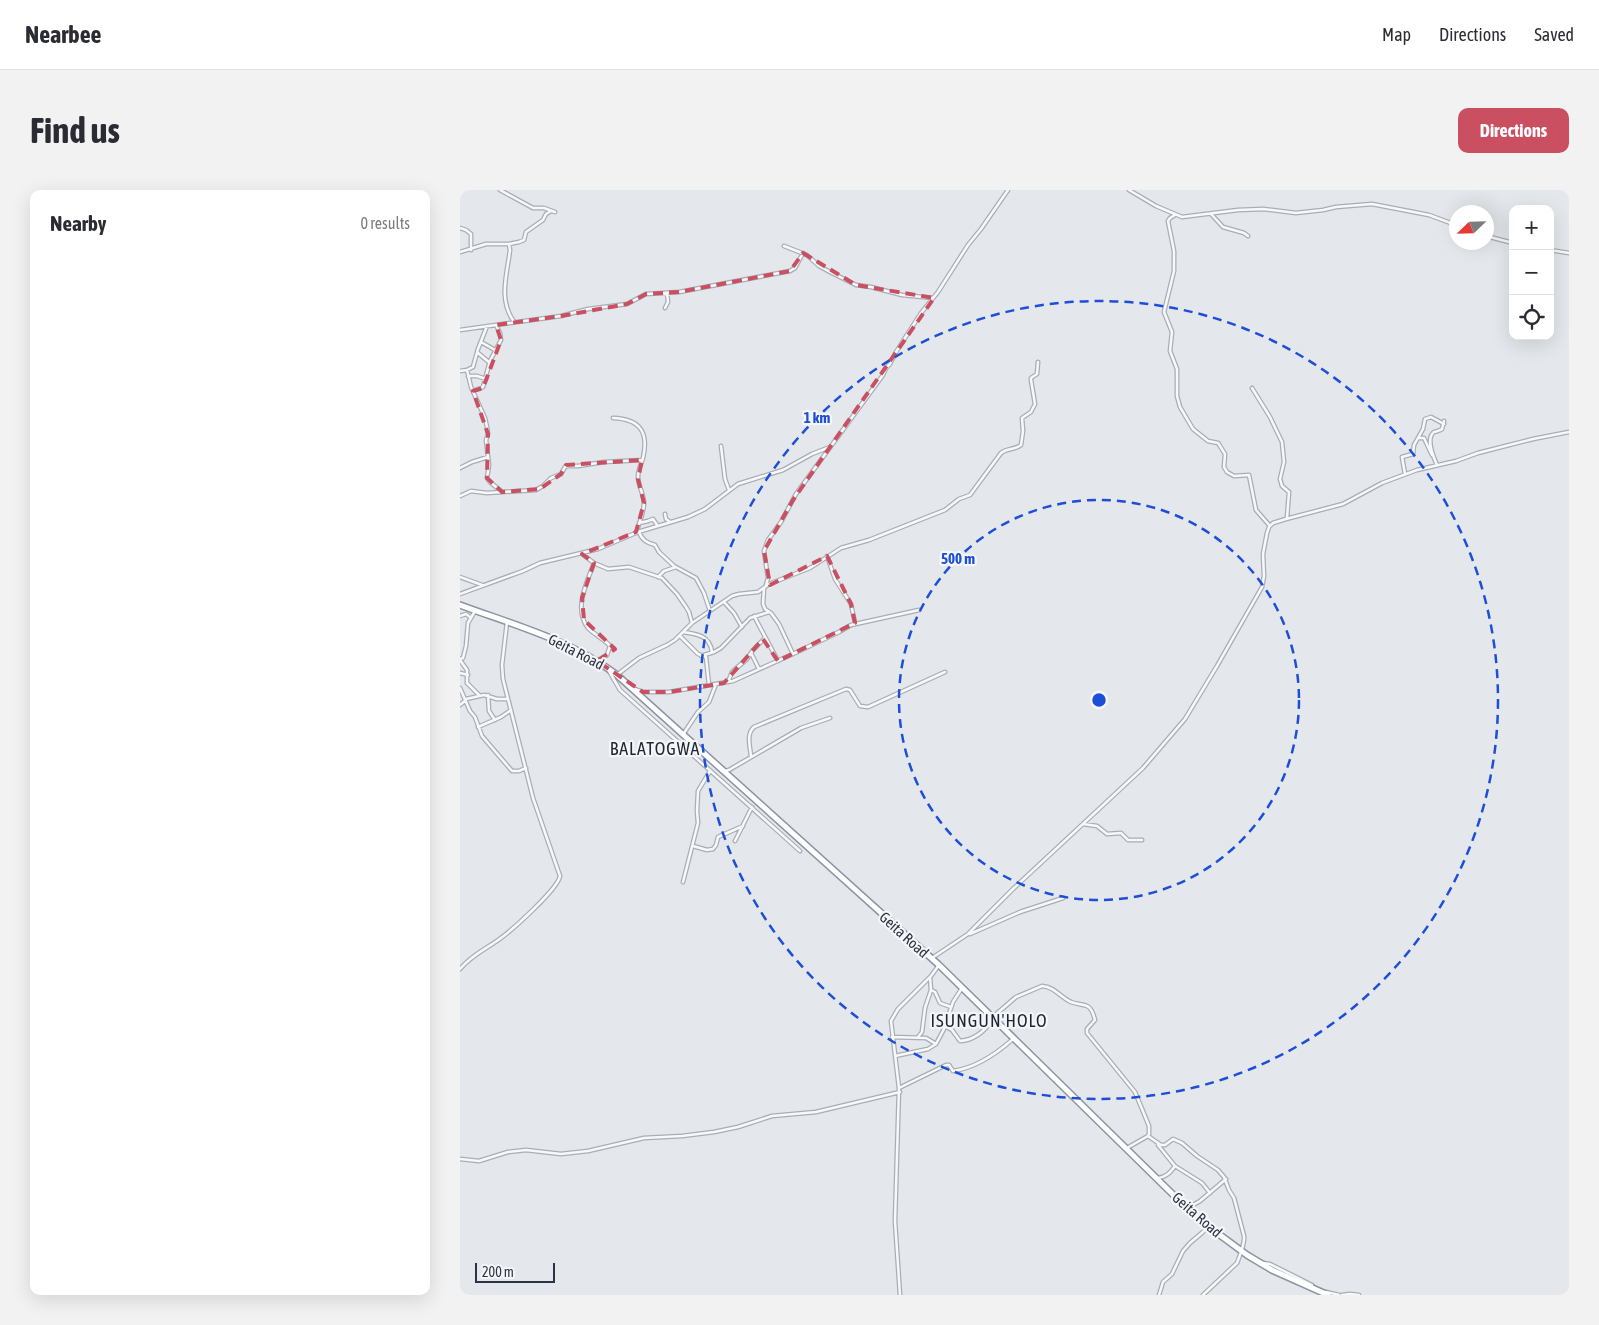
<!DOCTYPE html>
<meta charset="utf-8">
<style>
:root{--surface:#fff;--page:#f2f2f3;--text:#2b2b33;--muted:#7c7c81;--line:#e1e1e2;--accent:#ca4f60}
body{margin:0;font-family:"Asap Condensed",sans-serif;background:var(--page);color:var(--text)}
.controls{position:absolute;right:15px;top:15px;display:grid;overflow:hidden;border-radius:10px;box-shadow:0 5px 20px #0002}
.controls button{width:45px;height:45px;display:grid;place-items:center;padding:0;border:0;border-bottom:1px solid var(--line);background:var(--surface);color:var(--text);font:25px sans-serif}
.compass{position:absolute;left:989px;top:15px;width:45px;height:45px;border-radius:50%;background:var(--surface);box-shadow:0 5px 20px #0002;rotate:247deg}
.scale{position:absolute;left:15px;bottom:12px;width:80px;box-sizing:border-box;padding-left:5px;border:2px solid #2c3443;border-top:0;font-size:14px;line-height:18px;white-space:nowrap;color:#2c3443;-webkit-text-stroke:4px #f4f6f9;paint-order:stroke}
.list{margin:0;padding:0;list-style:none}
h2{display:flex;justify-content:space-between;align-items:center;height:65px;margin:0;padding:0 20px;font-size:21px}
h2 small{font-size:16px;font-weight:400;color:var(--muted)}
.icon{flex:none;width:28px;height:28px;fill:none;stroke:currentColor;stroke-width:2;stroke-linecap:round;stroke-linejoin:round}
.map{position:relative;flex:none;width:1109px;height:1105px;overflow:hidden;border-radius:10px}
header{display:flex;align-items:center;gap:30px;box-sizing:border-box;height:70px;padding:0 25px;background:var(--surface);border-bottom:1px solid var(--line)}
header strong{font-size:24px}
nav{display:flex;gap:28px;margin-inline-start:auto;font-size:18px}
.intro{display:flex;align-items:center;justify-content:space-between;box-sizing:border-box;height:120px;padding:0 30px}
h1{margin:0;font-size:35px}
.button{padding:12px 22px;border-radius:10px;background:var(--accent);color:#fff;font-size:18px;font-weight:700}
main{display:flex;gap:30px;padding:0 30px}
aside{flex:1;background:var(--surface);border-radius:10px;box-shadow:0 5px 20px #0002}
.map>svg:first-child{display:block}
</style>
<header>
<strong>Nearbee</strong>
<nav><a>Map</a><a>Directions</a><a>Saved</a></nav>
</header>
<div class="intro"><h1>Find us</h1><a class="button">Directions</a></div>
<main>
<aside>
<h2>Nearby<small>0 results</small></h2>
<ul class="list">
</ul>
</aside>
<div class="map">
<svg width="1109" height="1105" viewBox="0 0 1109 1105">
<rect width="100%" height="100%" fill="#e4e7eb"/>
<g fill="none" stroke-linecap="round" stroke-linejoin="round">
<g stroke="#a9aeb5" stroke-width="5">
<path id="street" d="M40,0l33,18h11l11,4
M669,0l27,16 26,11 56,-7 25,-1 33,4 27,-3 13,-3 36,-3 57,11 27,10
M751,24l12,13 21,6 4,3
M715,25l-5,3 -2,3 6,30v20l-10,41 8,20 -2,19 7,18v27l3,11 13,22 15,12 10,2 2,3 5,8 -1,13 3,5 7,4 15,-1 7,35 14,16
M0,38l6,2 5,4v16
M1026,46l27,7
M49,54l1,6c-3,25 -12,49 4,72
M324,56l23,9 12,11 11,6 26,13 15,2 31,8 31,3
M1090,60l19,3
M0,62l26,-8h23l10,-2 5,-2 2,-8 17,-12 3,-6 5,-3
M205,118l3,-6 -1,-9
M0,140l101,-14 27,-7 39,-5 19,-10 33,-2 111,-21 5,-3 8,-15
M21,152l14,8
M18,163l12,10
M7,180l4,17 14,31 2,9 1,7 -2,6 3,25 -2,13 3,4 12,10
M0,181l7,-1 6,-3 5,-18 9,-23
M8,186h9l9,3
M792,198l18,29 12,25 2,20 -4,17 2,7 7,6 -2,26
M13,201l10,-4 7,-26 11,-21 -1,-7 -4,-8
M153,228c27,1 36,14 30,40 -2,6 -5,12 -5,19 0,9 6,17 6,26 0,9 -5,21 -8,30
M958,248h6l8,17
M261,256l4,33 4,11
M977,275c-3,-7 -12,-26 -3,-33 1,0 7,-2 8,-3l2,-8
M0,278l12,-6 16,-5
M945,284l-3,-17 11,-3 1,-9 9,-16 2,-10 6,-2 13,7
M0,306l11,-5 16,2 49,-3 7,-4 8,-8 10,-4 4,-7 3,-1h10l26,-4 38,-2
M205,324l1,5 4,3
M179,333l9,-2 5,-2 4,6
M179,342c3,8 8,11 16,13l4,7 15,14 22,12 8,15 6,18
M122,364l12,9 14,6 21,-2 33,11 15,16 9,13 3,5 3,11
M367,366l8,23 16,25 4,19
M134,373c-7,19 -21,46 -6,65 7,7 16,11 22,18l-3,9 -10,6
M0,387l22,8
M198,387l6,-6 12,-4
M306,395l2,-7 -4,-27 4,-11 13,-18 15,-28 87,-119 3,-7 4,-4 6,-12 25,-39 17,-21 30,-47 13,-16 27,-39
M304,398l-1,16 2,5 6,4 8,11 14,30
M0,404l63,-23 17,-8 58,-14 40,-17 50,-15 17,-8 33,-25 45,-14 29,-16 18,-7
M264,412l10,11 8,14
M0,426l6,-2 4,3
M294,426l24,45
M223,442c15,2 27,4 29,20
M220,446l18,18 8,3 3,28
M291,463l8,16
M241,466l13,-4 7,-4 29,-30 19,-6
M0,469l3,-1 3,-12 2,-23 7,-12
M0,470l7,10v13l12,12
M149,481l11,19 180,161
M0,483l8,2
M158,484l21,-16 28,-13 8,-5 17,-17 40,-27 7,-2 19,-2 11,-8 41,-16 31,-20 28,-8 76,-30 14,-11 11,-4 31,-42c6,-5 14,-3 20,-8l2,-14 -1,-13 9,-6 4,-8 -4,-24v-2l6,-4 1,-12
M268,492l4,-10 15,-13 6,-9 12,-12
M0,498l10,23 5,6 7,19 30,35h7l7,-3
M175,499l8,3h26l64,-11 62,-28 44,-21 12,-7 68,-15
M28,505l1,16 6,9
M6,509l18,-4 13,4h11
M0,515l6,-5
M18,537l23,-10 10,-7
M224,543l14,-21 11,-10 7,-18
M291,566c-1,-10 -5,-22 3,-29l92,-38 4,1 10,16 8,1 77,-35
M265,581l4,-1 72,-42 29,-10
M623,634l14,2 10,8 14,-1 7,7h14
M275,651l17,-34
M233,656l14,4 6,-1 3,-4 2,-8 25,-11
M223,692l15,-59 -1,-12 1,-20 12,-20
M510,744l50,-22 43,-14
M472,768l36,-24 45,-45 130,-121 42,-49 32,-53 45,-79 2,-11 -1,-22 4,-21 2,-6 4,-4 13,-4 57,-15 39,-21 35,-13 39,-9 22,-8 55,-14 36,-7
M0,779c14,-16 25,-19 41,-31 12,-9 57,-49 59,-62l-27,-78 -30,-119 -1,-14 5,-43
M471,800l4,2 5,11 11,4
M531,826h3l22,-19 26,-11c13,1 18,11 29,16 5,2 11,2 16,4 5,2 7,10 8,14l-8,9v4l48,59 14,34v8l-1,2 -21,12
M485,836l7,4 8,11c15,-1 25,-10 33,-22
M432,847l34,1 10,6
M458,847l4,-5 3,-24 6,-18 -1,-13
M435,866l33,-7 8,-5 8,-15 9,-27 9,-14
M439,898l47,-23h3l4,6c23,-3 43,-17 60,-32
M688,946l13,9h4l8,-6 9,4 15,13 21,14 6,7 5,13 5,8 10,38c1,8 -4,19 -7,27l-34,32
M698,955l17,21 27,17 8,10
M0,969l19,2 29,-9 18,-2 35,4 27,-3 56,-13 38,-2 32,-4 24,-5 34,-11 44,-4 84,-20
M698,988c8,-1 12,-5 17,-12
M728,1018l12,-7 26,-22
M803,1073l7,1 42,21
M866,1102l13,3
M440,1105l-5,-74 4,-133 -8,-67 7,-12 33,-33 8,-11
M699,1105l4,-13 9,-8 11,-23 7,-8 13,-11 5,-6
M882,1105l8,-1 9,1"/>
</g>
<g stroke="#8c94a2" stroke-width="8">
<path id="highway" d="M0,415c54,20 111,35 157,70l322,290 258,253 50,37 25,15 56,25"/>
</g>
<use href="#street" stroke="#f7f8fa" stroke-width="2.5"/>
<use href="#highway" stroke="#fff" stroke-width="5"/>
</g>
<path fill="none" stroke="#ca4f60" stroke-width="4" stroke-dasharray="10 6" stroke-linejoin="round" d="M343,63l53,32 78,13 -141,202 -29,51 6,34 57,-29 24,48 4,19 -77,38 -15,-22 -39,44 -55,9h-26l-46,-31 18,-12 -31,-29 -2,-22 12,-35 -12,-9 54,-22 8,-29 -6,-24 4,-19 -76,5 -5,9 -21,15 -38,3 -15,-14 1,-44 -15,-43 10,-3 18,-48 -5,-15 65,-9 66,-12 19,-10 33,-2 111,-21z"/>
<g fill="none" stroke="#1d4ed8" stroke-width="2.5" stroke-dasharray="9 6">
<circle cx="639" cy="510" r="200"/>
<circle cx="639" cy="510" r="399"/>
</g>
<g text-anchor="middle" stroke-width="4.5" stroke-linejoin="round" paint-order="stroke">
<g font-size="15" fill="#2c3443" stroke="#f4f6f9">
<text transform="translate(116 462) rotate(27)" y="5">Geita Road</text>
<text transform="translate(444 745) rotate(42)" y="5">Geita Road</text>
<text transform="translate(737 1025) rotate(41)" y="5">Geita Road</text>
</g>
<g font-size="18" letter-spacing="1" fill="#1e2534" stroke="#f4f6f9">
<text x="195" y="565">BALATOGWA</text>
<text x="529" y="837">ISUNGUN'HOLO</text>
</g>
</g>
<circle cx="639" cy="510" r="8" fill="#1d4ed8" stroke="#f4f6f9" stroke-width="2.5"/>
<g font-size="15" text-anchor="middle" font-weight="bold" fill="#1d4ed8" stroke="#f4f6f9" stroke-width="4.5" stroke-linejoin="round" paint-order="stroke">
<text x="357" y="233">1 km</text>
<text x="498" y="374">500 m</text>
</g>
</svg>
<div class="controls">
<button>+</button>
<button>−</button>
<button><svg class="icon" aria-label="locate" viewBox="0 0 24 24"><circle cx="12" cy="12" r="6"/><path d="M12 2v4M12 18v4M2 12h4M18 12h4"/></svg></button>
</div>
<svg class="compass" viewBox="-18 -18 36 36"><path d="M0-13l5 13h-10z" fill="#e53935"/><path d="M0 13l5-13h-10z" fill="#7c7c81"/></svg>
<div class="scale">200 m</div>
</div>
</main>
